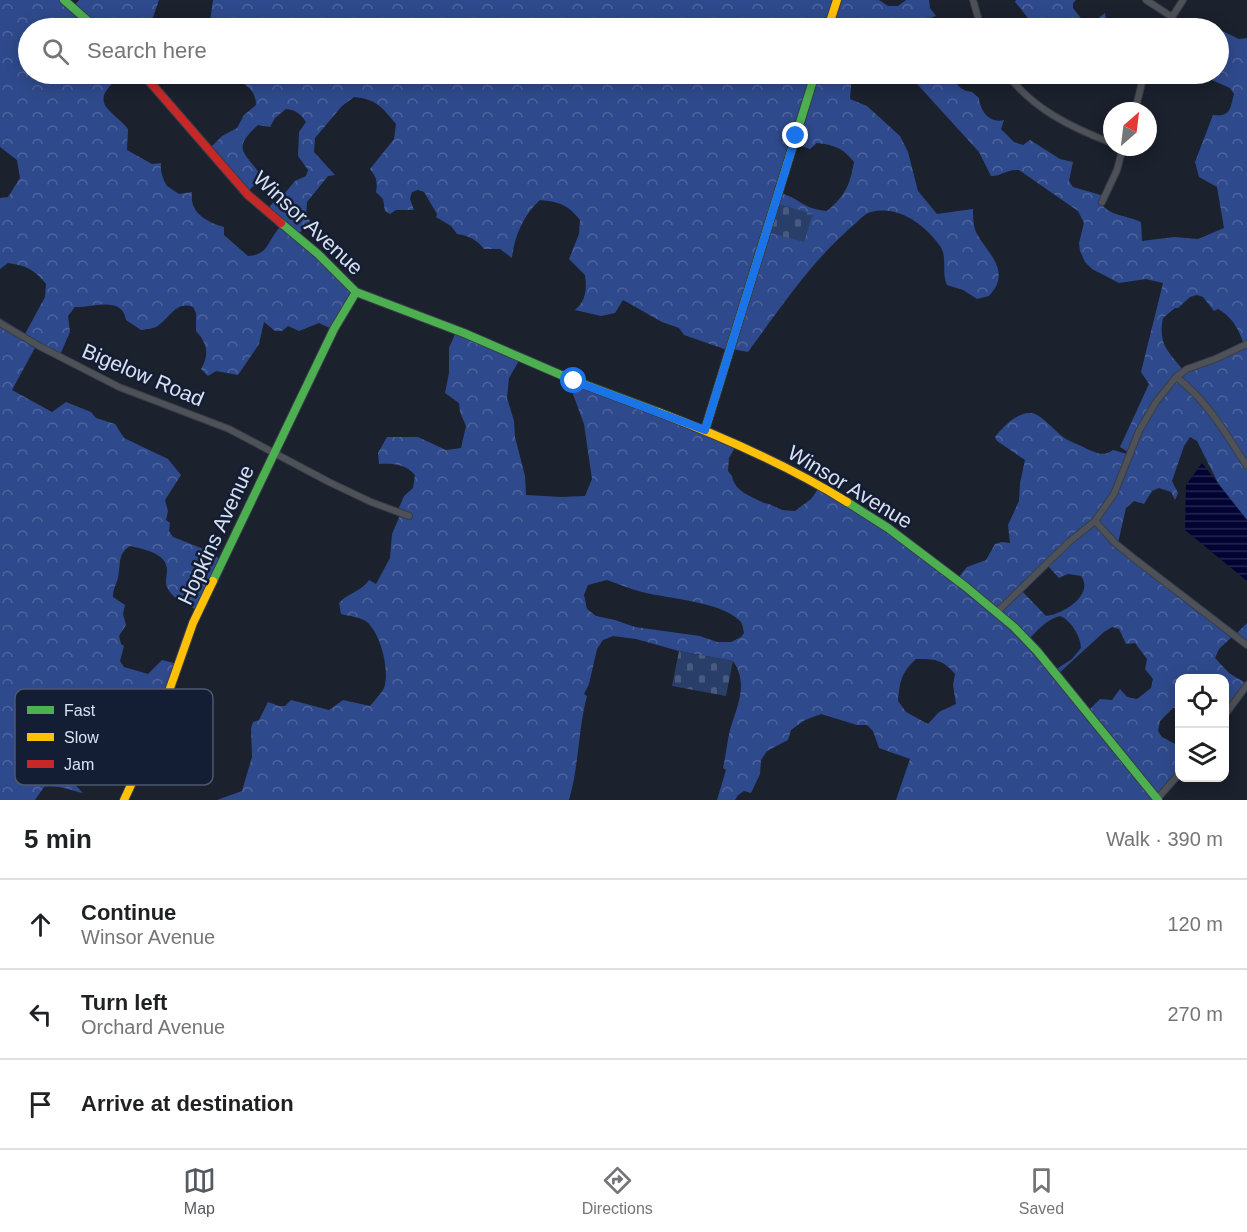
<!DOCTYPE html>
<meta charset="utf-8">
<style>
:root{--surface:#fff;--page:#f6f6f6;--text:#202124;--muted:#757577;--line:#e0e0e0;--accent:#555961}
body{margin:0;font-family:Arial,sans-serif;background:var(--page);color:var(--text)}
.controls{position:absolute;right:18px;bottom:18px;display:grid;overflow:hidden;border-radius:12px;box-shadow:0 3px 15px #0003}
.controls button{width:54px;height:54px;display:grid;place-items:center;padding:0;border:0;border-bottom:2px solid var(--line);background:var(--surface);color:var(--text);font:30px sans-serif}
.compass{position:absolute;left:1103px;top:102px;width:54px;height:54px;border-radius:50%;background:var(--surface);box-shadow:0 3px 15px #0003;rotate:28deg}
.stop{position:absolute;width:18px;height:18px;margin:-14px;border:4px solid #1a73e8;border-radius:50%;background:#fff}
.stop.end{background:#1a73e8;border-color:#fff;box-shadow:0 2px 6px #0008}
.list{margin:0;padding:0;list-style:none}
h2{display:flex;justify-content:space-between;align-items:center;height:78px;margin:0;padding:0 24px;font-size:26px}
h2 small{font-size:20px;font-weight:400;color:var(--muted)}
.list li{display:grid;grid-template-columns:39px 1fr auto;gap:18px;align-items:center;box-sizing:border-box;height:90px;padding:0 24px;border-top:2px solid var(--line)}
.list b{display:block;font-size:22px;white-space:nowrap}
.list p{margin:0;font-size:20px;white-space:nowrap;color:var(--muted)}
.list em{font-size:20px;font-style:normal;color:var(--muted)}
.icon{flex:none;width:33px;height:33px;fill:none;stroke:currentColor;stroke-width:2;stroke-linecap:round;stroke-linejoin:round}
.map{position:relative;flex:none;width:1247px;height:800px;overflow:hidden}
.search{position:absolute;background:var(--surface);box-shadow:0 3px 15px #0003;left:18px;right:18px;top:18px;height:66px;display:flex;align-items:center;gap:15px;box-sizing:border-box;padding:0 21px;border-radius:33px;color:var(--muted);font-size:22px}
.sheet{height:348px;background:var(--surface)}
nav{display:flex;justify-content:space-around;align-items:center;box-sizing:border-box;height:84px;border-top:2px solid var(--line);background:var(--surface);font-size:16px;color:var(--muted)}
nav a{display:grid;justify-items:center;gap:3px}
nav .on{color:var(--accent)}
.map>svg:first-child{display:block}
</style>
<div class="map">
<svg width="1247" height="800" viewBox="0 0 1247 800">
<defs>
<pattern id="forest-crowns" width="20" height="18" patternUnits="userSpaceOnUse" patternTransform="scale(1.5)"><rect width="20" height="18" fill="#2f4a8c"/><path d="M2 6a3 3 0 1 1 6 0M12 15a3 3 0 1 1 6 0" fill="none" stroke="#4d649d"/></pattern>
<pattern id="cemetery-stones" width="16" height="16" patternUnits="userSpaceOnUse" patternTransform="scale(1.5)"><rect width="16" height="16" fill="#2a3e6a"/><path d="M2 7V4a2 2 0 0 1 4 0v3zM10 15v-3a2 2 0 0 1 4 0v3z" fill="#485a80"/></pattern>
<pattern id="water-rules" width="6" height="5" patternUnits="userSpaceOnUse" patternTransform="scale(1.5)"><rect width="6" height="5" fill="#020332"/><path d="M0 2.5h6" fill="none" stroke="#262750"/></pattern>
</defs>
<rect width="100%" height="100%" fill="#1b212d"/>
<path fill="url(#forest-crowns)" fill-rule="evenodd" d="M0,0h66l8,6 5,-6h80l-8,23 -7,5h-116v46h107l-3,8 -17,-1c-26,23 -2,30 13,48l-1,21 25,14 9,-1c-1,8 2,16 6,23l12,8 13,-2c-3,20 14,30 32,35v8l24,21c21,-1 19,-15 32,-29l-14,-16 14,-17 5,-1 10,-12 11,-5 2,-6 -10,-14 1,-24 7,-10c-5,-8 -10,-12 -20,-13l-11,9 -5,9 -12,-2c-26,24 -15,26 3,50l-2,6 -11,10 -39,-42 13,-13 15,-8 7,-13 12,-10c0,-17 -14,-23 -27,-29l2,-2h621l-2,25 17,7 33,30 8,16 10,39 19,23 36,-5c0,8 0,15 3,23 7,15 29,33 21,52 -1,4 -5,8 -8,12l-12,3 -14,-9 -16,-5c-6,-12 1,-28 -7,-39 -15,-21 -41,-41 -69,-34 -5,1 -11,7 -15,11 -43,36 -75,84 -108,129l-16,-3 -2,2 -46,-16 -5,-7 -17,-6 -39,-22 -8,13 -14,3 -26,-6c11,-9 12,-21 10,-35l-16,-16 10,-25 1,-14c-12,-15 -20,-18 -40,-20 -16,14 -26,37 -28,58l-12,-9h-16c-8,-10 -15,-13 -27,-15l-6,-8 -15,-9 1,-3 -13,-22 -6,-2 -6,2 -2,7 4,11h-18l-6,4 -5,-3 -2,-12 -7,-7c2,-11 0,-15 -6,-23l24,-30 2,-15c-14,-17 -20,-25 -42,-27l-12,9 -27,32 -1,14 21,23 -7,1 -21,26 -1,14 4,5 -14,16 58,54 -20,39 -15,-7 -20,8 -11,-5 -6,5h-7l-11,-9 -5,22 -21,31 -22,-4 -8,5 -7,-7c9,-15 6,-26 -5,-38v-18l-3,-6c-16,-6 -22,9 -33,17 -5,5 -12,5 -19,6l-15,-10c-4,-25 -34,-12 -51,-13l-7,9 2,16 -10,23 -23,-11 -25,46 40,22 14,-10 25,10 5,6 19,6 9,14 44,21 13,16 -16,25 3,11 -2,9 4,3 -1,8 4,6 33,13 17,11 -24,50c-10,-5 -25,-11 -31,-22 -4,-6 -1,-12 -1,-19 0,-17 -24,-21 -37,-24 -13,8 -9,19 -12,32 -2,7 -5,11 -5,19l12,8 -2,9 3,11 -7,11 2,8 3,2 -4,15 4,6 24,7 14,-14 16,4 -24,66 -16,-2 -17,-10 -22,4 -28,-13 -16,-3 -13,2 -10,9 -6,12 -1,25 12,9 27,10 19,20c-15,-3 -21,-8 -39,-6l-9,13h-35v-482l25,16 20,-37 1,-13c-11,-14 -21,-19 -38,-21l-8,6v-71l8,-1 12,-19 -3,-18 -17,-13zM817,143c17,2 26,5 37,19 -4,23 -9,34 -27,49 -25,-2 -27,-13 -47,-18l15,-49 15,5z
M213,0h666l9,6h10l8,-6h23l1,8 6,8c-6,2 -13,5 -13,12h-714z
M1016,0h60l-3,3v5l10,13 9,2 13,-10 2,15h-74c-4,-10 -11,-18 -18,-26z
M1218,29l21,10 8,-1v494l-22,-35 -28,-56 -7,-4 -6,9 -12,35 6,12 -3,7 -4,-8 -12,-4 -7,3 -8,13 -10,-3 -8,7 -8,35 118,91 11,-11v20l-12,-9 -16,15 -4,9 14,15 18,11 -22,31 -1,-37h-44l-1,30h-6l-13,13 -2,10 4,6 17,9v26l-19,28h-264l14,-41 -31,-11 -6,-17 -6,-6h-10l-36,-11 -16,6 -14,10 -3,10 -21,11 -6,9 -1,14 -9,19 -7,-2 -6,4 -3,5h-18l9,-30 -3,-2c3,-13 4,-26 7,-38 7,-24 19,-46 3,-69l-54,-10 -43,-12 -23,-3 -10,4 -6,9 -8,35 -5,10 3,2c-9,34 -8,70 -18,104h-352l25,-9 10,-34 -1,-29 2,-6 6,-2 9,-18 11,4h6l6,-6 38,10 14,-10 27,6c4,-5 11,-12 14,-18 6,-17 -3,-54 -17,-66 -6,-5 -19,-6 -26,-8l-2,-11c9,-10 23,-12 30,-23l7,4 14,-26 2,-24 9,-21 -3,-3 6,-14 9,-8 2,-13c-9,-11 -23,-12 -36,-11l-1,-11 9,-16h31l28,13 15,-2 5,-22 -6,-14 -1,-9 -14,-10 4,-20v-25l6,-14 65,25 -11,19 -2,20 7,23 1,16 10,39 1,19 35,2 24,-1 7,-17 -8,-55 -17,-46 170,66 -8,14 -1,13 4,5c2,15 20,21 32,27l5,1 13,6 13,1 16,-12 10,-14 137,93 9,-11 19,-7 9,-16 7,-2 8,1 -2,-18 11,-24 1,-18 5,-23 -28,-19 -2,-4c8,-11 27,-30 42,-22 11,6 19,18 29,24 7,4 14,6 21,10 10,4 16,8 26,1l14,4 1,-2 -8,-5 29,-63 -8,-12 22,-89 -17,-4 -27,4 -27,-14 -7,-7 -5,-11 -1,-8 5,-20 -6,-12 -59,-41c-13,-1 -17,6 -28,6l-12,-24 -71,-78h44c4,10 8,17 20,18l7,6c1,13 11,26 25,22l-3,9 13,13 9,3 7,-5 30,19 13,3 -4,19 4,6 31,9 -2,8c5,11 27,12 39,18l1,19 32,-4 24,2 26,-11 -7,-41 -18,-10 -4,-15 18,-47c18,2 17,-6 21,-21l-4,-6 -32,-14h20zM1197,295l6,2 11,14 4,-2c16,9 22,23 27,39l-62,22c-16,-20 -25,-26 -20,-52l12,-10h3l12,-11zM1047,565l12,13 9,-4 13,2c14,19 -19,39 -35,40l-26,-27zM607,580c12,4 23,9 35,12 27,7 78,9 98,29 3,3 3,8 4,12l-3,4 -10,5h-14l-17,-6 -65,-9 -20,-7 -19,-4 -9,-7 -3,-14 4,-10zM1060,616c11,4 21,21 21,32l-9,11 -17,11 -26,-31c9,-9 18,-20 31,-23zM1112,627l7,2 7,15 9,-1 12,16 -2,10 8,10 -2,9 -14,11 -10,-2 -7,-8 -8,11 -12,-1 -12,12 -30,-37 46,-42zM916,659c19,0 26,0 39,15l-2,11 3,19 -17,8 -11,12 -22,-12 -8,-11c2,-20 3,-28 18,-42z"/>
<path fill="url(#cemetery-stones)" d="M779,204l34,10 -9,28 -33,-9z
M679,651l54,10 -7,35 -54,-10z"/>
<path fill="url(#water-rules)" d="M1202,463l45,57v61l-62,-51 1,-45z"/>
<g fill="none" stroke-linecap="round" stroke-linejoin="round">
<g stroke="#373d47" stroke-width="8">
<path id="street" d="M973,0l8,28
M1146,0l26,17
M1165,28l18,-28
M1007,74c26,35 65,54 105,69
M1135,111l9,-37
M1102,202l15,-32 6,-23
M0,323l39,23 80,41 110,42 100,53 42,20 38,14
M1176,377c31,23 50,57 71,89
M1095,521l20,22 21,17 111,85
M997,612l72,-70 26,-21 19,-27 25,-63 17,-29 20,-25 11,-8 28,-10 32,-15
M1224,716l23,-31
M1157,799l23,-26"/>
</g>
<g stroke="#373d47" stroke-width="10">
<path id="fast" d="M64,0l32,28
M281,223l37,31 38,38 108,41 111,48 83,31
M705,430l110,-356
M847,502l41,26 78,59 48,40 23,24 121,149
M213,581l121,-252 22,-37"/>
</g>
<g stroke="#373d47" stroke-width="10">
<path id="slow" d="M828,28l9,-28
M658,412c65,25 130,53 189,90
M124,800l27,-58 42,-119 20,-42"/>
</g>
<g stroke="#373d47" stroke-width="10">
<path id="jam" d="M143,74l105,121 33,28"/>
</g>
<use href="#street" stroke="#4e5157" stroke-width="6"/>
<use href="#fast" stroke="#4caf50" stroke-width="8"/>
<use href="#slow" stroke="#ffc107" stroke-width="8"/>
<use href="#jam" stroke="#c62828" stroke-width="8"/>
</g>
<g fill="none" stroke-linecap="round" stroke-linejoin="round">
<path stroke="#1a73e8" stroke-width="8" d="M574,381l131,49 91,-294"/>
</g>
<g text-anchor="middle" stroke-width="5" stroke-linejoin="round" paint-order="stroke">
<g font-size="21" fill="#d9e1f1" stroke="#131e35">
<text transform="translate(308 223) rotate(43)" y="7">Winsor Avenue</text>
<text transform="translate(143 375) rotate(23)" y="7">Bigelow Road</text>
<text transform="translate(850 487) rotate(31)" y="7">Winsor Avenue</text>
<text transform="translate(216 535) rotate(-65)" y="7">Hopkins Avenue</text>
</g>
</g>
<rect x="15" y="689" width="198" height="96" rx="9" fill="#131e35" stroke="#4e586d" stroke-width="1.5"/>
<rect x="27" y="706" width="27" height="8" fill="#4caf50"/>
<rect x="27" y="733" width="27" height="8" fill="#ffc107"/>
<rect x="27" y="760" width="27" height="8" fill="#c62828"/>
<g font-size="16" fill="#d9e1f1">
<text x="64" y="716">Fast</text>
<text x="64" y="743">Slow</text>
<text x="64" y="770">Jam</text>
</g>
</svg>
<div class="controls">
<button><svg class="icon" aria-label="locate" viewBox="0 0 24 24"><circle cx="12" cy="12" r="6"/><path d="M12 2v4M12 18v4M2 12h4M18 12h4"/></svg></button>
<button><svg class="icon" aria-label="layers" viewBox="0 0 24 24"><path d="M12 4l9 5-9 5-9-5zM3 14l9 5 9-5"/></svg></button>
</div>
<svg class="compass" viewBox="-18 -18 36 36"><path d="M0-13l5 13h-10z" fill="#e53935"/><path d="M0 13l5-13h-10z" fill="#757577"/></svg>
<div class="stop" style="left:574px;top:381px"></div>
<div class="stop end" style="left:796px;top:136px"></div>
<div class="search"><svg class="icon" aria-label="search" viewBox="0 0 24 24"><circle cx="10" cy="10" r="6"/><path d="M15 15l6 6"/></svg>Search here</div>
</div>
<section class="sheet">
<h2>5 min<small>Walk · 390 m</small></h2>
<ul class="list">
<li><svg class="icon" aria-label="ahead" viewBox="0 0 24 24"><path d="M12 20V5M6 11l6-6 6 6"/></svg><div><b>Continue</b><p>Winsor Avenue</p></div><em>120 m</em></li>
<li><svg class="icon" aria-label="left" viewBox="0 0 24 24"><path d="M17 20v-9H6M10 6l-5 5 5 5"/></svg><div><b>Turn left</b><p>Orchard Avenue</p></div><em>270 m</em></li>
<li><svg class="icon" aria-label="arrive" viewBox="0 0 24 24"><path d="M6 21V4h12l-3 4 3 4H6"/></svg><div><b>Arrive at destination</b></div></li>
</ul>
</section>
<nav>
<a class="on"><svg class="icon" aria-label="map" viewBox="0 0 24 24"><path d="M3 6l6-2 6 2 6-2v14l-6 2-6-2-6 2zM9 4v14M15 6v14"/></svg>Map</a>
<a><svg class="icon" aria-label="directions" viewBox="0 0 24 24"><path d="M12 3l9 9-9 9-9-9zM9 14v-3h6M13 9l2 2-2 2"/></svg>Directions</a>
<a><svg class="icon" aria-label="saved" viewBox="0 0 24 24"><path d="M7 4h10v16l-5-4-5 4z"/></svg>Saved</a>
</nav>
